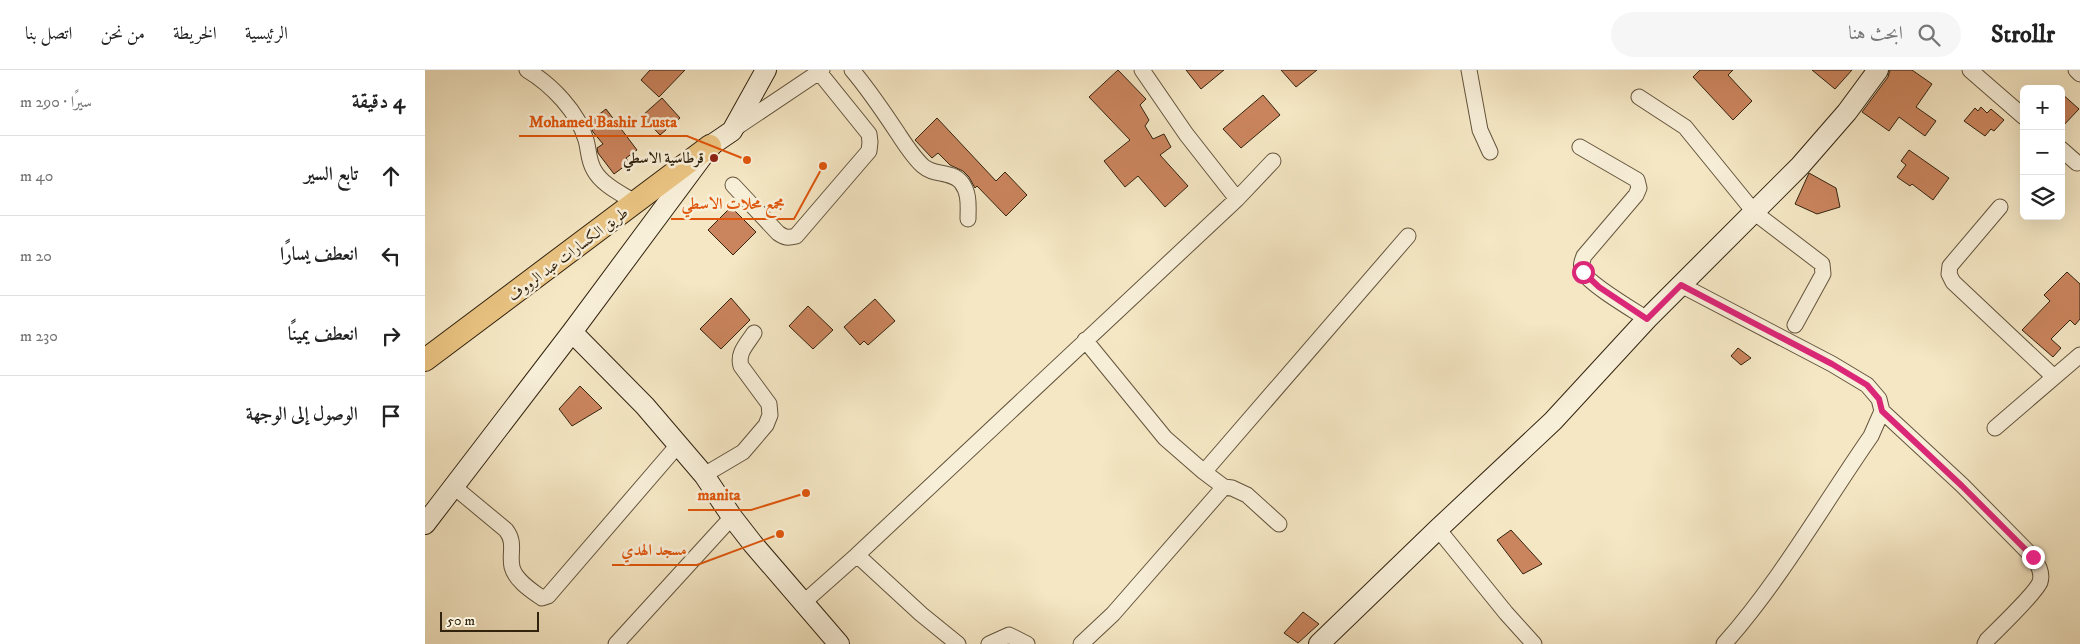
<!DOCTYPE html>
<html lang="ar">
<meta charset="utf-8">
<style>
:root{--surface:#fff;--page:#f6f6f6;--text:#222;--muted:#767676;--line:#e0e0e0}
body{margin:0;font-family:"IM FELL DW Pica",Amiri,serif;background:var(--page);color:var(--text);direction:rtl}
.controls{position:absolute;right:15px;top:15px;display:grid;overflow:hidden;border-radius:8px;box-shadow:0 5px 20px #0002}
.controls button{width:45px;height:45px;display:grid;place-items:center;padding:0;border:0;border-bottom:1px solid var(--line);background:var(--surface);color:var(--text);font:25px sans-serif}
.scale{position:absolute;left:15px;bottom:12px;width:99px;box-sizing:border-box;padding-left:5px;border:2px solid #32230f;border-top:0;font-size:14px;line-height:18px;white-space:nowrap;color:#32230f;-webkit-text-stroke:4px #f8efd9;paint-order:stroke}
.stop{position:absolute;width:15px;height:15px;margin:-11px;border:4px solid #db2777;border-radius:50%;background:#fff}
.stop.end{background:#db2777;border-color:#fff;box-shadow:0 1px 5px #0008}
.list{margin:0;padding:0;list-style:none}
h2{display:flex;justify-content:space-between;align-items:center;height:65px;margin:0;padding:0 20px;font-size:21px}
h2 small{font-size:16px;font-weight:400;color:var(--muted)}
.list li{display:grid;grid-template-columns:32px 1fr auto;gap:15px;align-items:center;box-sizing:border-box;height:80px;padding:0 20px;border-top:1px solid var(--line)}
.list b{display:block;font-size:19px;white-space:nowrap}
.list em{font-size:16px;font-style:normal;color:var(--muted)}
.icon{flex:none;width:28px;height:28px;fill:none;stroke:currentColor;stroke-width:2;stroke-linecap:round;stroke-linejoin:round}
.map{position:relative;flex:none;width:1655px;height:574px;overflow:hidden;direction:ltr}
header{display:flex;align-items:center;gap:30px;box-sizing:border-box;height:70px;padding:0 25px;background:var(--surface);border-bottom:1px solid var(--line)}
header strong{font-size:24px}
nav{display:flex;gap:28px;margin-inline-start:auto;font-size:18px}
.search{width:350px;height:45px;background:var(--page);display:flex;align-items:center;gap:12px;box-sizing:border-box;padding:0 18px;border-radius:28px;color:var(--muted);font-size:19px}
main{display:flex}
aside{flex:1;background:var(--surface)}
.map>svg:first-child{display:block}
</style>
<header>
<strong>Strollr</strong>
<div class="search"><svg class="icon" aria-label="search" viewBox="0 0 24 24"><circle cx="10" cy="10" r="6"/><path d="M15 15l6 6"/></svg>ابحث هنا</div>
<nav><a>الرئيسية</a><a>الخريطة</a><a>من نحن</a><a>اتصل بنا</a></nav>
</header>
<main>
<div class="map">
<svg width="1655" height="574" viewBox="0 0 1655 574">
<rect width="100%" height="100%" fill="#f5e7c4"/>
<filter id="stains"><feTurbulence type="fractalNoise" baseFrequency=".004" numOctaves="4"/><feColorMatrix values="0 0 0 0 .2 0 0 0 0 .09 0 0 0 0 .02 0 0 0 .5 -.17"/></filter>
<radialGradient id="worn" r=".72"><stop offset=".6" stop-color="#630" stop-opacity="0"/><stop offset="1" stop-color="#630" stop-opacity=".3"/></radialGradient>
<path fill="#cb855e" stroke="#32230f" d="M225,0h35l-26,27 -18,-17z
M693,0l28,29 -6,6 9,15 -4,6 8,13 11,-5 7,13 -11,8 28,31 -23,21 -27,-31 -13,11 -21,-26 26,-21 -41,-43z
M761,0h38l-23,19z
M856,0h36l-21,17z
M1275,0h33l-5,5 24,26 -19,19 -40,-43z
M1387,0h40l-17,19z
M1465,0h22l20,14 -16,23 20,14 -11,15 -26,-19 -10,14 -27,-19 26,-35z
M1636,23l18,16 -18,19z
M838,25l17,20 -39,33 -18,-19z
M237,28l18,20 -20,17 -18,-19z
M1556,37l6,6 4,-4 13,11 -10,11 -3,-2 -6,7 -21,-15 11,-13 3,3z
M181,39l31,41 -11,8 3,5 -15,11 -16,-21 -1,-5 6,-4 -10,-12 -4,-10z
M512,48l59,63 9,-9 22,23 -21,21 -29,-30 -2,2 -6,-11 -6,-6 -13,-6 -12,-12 -6,5 -17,-18z
M1484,80l40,28 -16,22 -21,-16 -2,2 -13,-9 9,-12 -5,-4z
M1384,103l27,15 4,19 -23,7 -22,-10z
M306,137l25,25 -23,23 -25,-25z
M1642,202l13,12v35l-5,6 -5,-5 -19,19 10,9 -8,9 -31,-27 28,-29 -6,-6z
M306,228l19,22 -29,29 -21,-20z
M450,229l20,22 -27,24 -4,-4 -4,4 -16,-18z
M383,236l25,24 -20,19 -24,-23z
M1313,278l13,10 -10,7 -10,-9z
M155,316l22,22 -30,18 -13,-17z
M1086,460l31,34 -19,10 -26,-34z
M878,542l16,12 -21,19 -14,-10z"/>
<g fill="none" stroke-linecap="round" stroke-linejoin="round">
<g stroke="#63543c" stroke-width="17">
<path id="street" d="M102,0c25,15 51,42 59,70 3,10 2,20 8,30 8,15 28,24 42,33
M427,0c17,20 31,41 45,62 8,12 16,25 26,34 11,10 27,4 38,16 9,11 7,25 7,37
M717,0l44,64 51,65
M1044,0l11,60 10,22
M1545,0l54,47
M1651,0l4,4
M1214,27l46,30 70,86 67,51 1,10 -28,51
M309,59l88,-59
M1155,77l57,33 2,8 -3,7 -52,61c-2,5 -4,10 -1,16 6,12 50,38 64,47
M1636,79l16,14
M308,115l45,48c7,5 10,5 18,3l73,-85 1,-9 -1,-8 -50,-62
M1575,137l-50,59 -1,8 4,8 101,95
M1256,215l151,79 35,21 12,14 3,12 -11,25c-48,69 -91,145 -147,208
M660,270l80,98 39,34 204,-236
M1457,341l80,74 71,72c5,7 10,16 7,25 -4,11 -42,47 -53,58l-2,4
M1570,358l85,-73
M779,402l20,15 8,1 15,7 32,29
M279,405l39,-23 23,-27 4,-10 -1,-11 -28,-38c-4,-13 6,-22 13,-33
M28,416l53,44c10,13 3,23 6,37 3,13 20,24 30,31l6,-2 130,-151
M1013,459l68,84 28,31
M432,485l64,59 37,30
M378,533l54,-48 380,-356 36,-38
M191,574l116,-127
M564,574l20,-9 18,9
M656,574l32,-30 111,-127"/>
</g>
<g stroke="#32230f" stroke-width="22">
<path id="secondary" d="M147,262l73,74 59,69 28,42 21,27 86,100
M0,454l147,-192 138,-186 22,-15 34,-61
M894,574l119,-115 115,-108 94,-102 153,-153 47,-54 31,-42"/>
</g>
<g stroke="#32230f" stroke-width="24">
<path id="primary" d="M0,290l285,-214"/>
</g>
<use href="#street" stroke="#f8efd9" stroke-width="15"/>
<use href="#secondary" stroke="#f8efd9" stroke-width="20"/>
<use href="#primary" stroke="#eac482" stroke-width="22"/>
</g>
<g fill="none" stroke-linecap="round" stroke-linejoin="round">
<path stroke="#db2777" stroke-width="6" d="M1158,202l16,15 48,32 34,-34 151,79 35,21 12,14 3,12 80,75 71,71"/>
</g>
<circle fill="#8f2418" stroke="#f8efd9" stroke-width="2" cx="289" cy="88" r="5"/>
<g text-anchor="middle" stroke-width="5" stroke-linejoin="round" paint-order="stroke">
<g font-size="15" font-weight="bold" fill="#32230f" stroke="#f8efd9" text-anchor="end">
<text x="279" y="93">قرطاسية الاسطي</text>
</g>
<g font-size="15" fill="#32230f" stroke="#f8efd9">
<text transform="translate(143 184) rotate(-37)" y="5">طريق الكسارات عبد الرووف</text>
</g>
</g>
<path fill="none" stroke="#df560c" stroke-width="2" d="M322 90L262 66H94M398 96L369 149H246M381 423L326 440H263M355 464L272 495H187"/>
<g fill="#df560c" stroke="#f8efd9" stroke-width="2">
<circle cx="322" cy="90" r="5"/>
<circle cx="398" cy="96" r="5"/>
<circle cx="381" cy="423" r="5"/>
<circle cx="355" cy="464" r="5"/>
</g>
<g font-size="16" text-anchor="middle" font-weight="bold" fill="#df560c" stroke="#f8efd9" stroke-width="5" stroke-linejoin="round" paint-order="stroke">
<text x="178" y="57">Mohamed Bashir Lusta</text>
<text x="308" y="139">مجمع محلات الاسطي</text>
<text x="294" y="430">manita</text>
<text x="229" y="485">مسجد الهدي</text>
</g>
<rect width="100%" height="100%" filter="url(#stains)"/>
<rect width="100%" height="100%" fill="url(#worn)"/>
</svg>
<div class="controls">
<button>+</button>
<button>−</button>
<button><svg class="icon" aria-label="layers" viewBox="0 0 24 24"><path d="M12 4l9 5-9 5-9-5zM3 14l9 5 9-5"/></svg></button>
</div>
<div class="scale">50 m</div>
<div class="stop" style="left:1158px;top:202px"></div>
<div class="stop end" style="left:1608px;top:487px"></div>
</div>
<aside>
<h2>4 دقيقة<small>سيرًا · 290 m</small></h2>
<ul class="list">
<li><svg class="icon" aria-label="ahead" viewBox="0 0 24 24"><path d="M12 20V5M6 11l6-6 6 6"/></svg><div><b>تابع السير</b></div><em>40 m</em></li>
<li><svg class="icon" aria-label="left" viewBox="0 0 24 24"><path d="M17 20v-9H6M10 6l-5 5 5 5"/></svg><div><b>انعطف يسارًا</b></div><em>20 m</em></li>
<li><svg class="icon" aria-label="right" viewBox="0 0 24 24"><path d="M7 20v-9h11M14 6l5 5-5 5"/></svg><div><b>انعطف يمينًا</b></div><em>230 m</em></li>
<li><svg class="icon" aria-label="arrive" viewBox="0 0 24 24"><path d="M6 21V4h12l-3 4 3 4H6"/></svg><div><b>الوصول إلى الوجهة</b></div></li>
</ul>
</aside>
</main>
